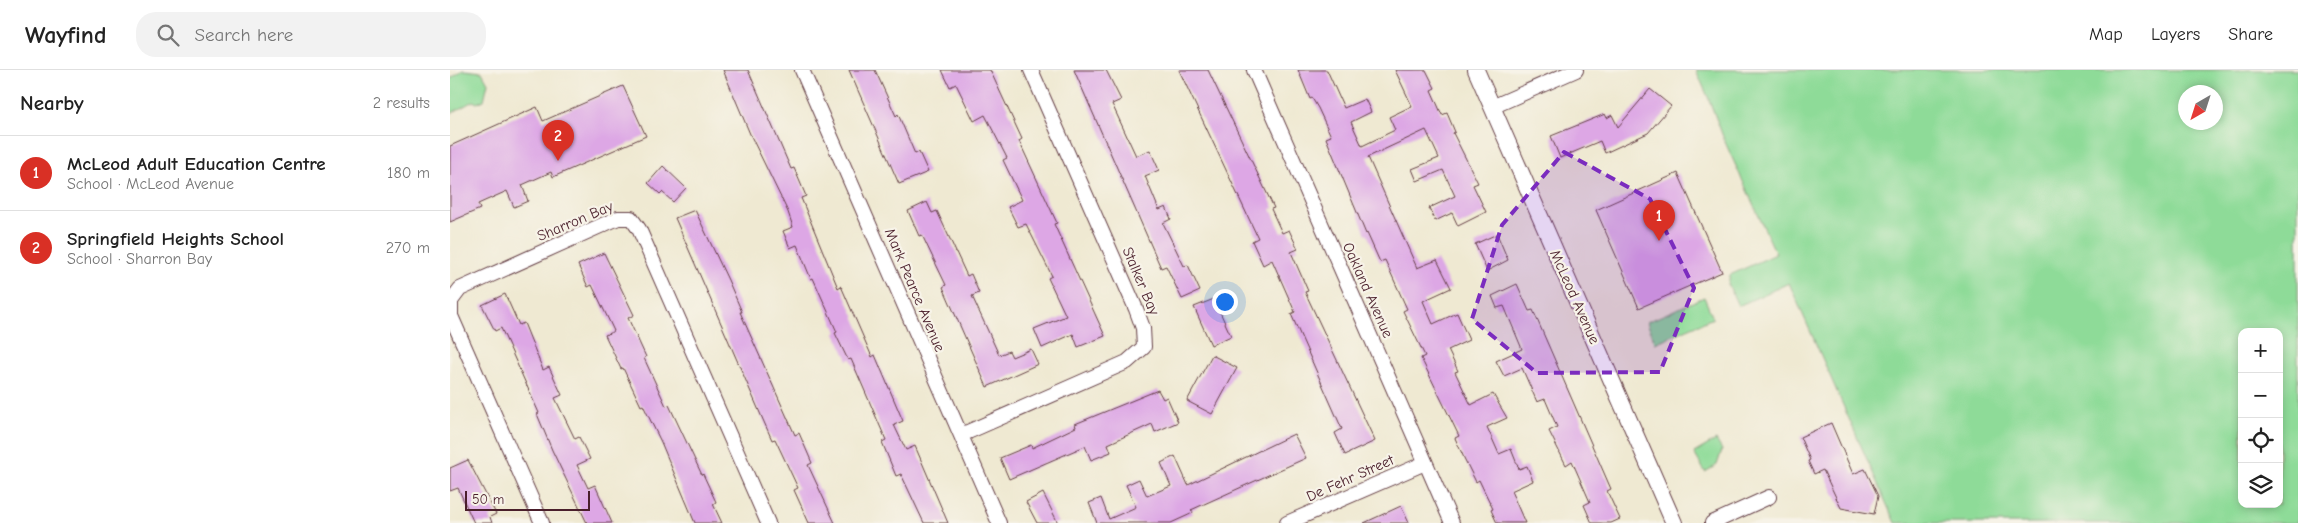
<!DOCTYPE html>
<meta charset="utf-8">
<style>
:root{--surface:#fff;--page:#f2f2f2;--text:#222;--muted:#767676;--line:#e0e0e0;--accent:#d93025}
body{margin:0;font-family:"Comic Neue",sans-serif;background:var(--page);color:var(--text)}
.controls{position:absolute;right:15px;bottom:15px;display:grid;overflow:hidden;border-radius:10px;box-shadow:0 2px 8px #0003}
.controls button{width:45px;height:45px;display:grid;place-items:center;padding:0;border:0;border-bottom:1px solid var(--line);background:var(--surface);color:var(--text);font:25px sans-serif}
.compass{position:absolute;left:1728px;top:15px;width:45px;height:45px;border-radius:50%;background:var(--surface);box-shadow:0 2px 8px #0003;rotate:219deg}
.scale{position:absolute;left:15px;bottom:12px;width:125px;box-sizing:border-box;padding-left:5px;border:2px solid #4a1f2b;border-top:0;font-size:14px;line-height:18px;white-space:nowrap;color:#4a1f2b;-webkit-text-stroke:4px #f7f3e8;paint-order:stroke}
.you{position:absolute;left:774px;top:231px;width:18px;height:18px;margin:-12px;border:4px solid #fff;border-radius:50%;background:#1a73e8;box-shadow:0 0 0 8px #1a73e833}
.badge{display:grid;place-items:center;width:32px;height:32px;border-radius:50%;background:var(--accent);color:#fff;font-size:16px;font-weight:700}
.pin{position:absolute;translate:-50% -41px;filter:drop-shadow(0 1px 2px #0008)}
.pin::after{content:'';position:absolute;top:26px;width:18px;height:15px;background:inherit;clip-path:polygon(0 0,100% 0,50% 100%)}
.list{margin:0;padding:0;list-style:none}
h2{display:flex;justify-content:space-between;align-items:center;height:65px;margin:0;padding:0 20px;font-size:21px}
h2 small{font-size:16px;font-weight:400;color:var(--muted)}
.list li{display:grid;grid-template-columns:32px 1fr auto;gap:15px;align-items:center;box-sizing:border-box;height:75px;padding:0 20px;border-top:1px solid var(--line)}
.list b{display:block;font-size:19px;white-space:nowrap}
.list p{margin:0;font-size:16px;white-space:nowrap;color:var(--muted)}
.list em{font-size:16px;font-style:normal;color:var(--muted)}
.icon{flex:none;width:28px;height:28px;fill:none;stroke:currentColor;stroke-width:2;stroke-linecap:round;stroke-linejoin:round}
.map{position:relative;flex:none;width:1848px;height:453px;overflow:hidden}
header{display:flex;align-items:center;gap:30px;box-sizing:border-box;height:70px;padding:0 25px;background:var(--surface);border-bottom:1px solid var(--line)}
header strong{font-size:24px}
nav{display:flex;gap:28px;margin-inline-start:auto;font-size:18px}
.search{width:350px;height:45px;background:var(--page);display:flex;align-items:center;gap:12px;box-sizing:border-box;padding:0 18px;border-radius:20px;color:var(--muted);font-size:19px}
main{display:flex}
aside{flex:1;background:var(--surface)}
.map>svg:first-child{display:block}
</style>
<header>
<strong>Wayfind</strong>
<div class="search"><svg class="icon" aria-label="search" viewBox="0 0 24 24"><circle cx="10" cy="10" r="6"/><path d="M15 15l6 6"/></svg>Search here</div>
<nav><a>Map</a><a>Layers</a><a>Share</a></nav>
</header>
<main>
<aside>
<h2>Nearby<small>2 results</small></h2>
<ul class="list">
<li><span class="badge">1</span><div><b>McLeod Adult Education Centre</b><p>School · McLeod Avenue</p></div><em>180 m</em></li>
<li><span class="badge">2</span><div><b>Springfield Heights School</b><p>School · Sharron Bay</p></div><em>270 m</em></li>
</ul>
</aside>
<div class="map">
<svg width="1848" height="453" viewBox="0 0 1848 453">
<rect width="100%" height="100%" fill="#f7f3e8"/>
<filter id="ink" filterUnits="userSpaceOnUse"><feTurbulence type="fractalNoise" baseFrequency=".02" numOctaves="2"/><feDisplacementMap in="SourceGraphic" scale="10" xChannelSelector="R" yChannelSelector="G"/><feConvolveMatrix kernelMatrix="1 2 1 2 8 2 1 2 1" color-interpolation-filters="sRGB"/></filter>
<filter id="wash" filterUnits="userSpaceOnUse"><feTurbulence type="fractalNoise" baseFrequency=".0096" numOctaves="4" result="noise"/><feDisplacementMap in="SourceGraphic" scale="20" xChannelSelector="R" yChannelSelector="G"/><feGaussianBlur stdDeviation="1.12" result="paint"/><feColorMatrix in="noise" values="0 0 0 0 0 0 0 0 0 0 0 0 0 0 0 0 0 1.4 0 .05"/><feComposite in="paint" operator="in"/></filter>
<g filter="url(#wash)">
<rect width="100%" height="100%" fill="#efe9d2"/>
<path fill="#8edb98" stroke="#6c7d62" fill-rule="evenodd" d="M13,0l19,2 6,11 -4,17 -7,3 -4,-2 -23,13v-35z
M1246,0h602v453h-403l-106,-240 -51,23 -10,-22 2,-9 46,-21 -51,-112 -17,-45zM1736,22h30v30h-30zM1792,262h37v172h-37z
M1254,227l9,21 -58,25 -8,-21z
M1266,370l6,10 -5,15 -12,7 -11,-19z"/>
<g id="blocks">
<path fill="#dda7e5" d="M273,0h25l43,99 3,-1 12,28 -5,2 37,90 3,-2 31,71 3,-2 28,66 -9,4 12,25 9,-4 33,77h-24l-23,-49 -5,2 -14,-34 4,-2 -35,-81 -3,1 -13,-27 2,-1 -24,-54 -2,1 -14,-34 -7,3 -7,-17 10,-4 -5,-15 -38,-78z
M399,0h26l21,46 2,-2 17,40 4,-2 9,20 -29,12z
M492,0h48l32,69 -3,2 38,82 -3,1 51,112 -27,11 -5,-13 -31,14 -8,-19 32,-13 -18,-38 4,-2 -26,-52 -8,3 -10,-20 14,-7 -19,-40 4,-2 -22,-43 -11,6 -18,-37 -6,3z
M624,0h32l15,30 -9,4 24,52 14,-6 9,20 -14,6 14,34 7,-3 5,12 -8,4 21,43 4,-1 12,26 -18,8 -16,-33 -5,2z
M729,0h29l66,138 -3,1 11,24 7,-3 9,19 -7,3 17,39 -3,1 70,149 -30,14 -10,-22 7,-4 -51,-115 4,-2 -23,-52 -9,5 -11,-24 6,-3z
M848,0h29l17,38 21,-9 6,13 -20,10 11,24 33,-16 -6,-13 23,-11 -17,-36h31l9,18 -4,2 11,25 5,-2 8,19 -2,1 25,50 -5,2 13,27 -28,14 -6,-13 -17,8 -6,-13 26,-12 -12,-26 -26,11 -5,-12 27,-11 -13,-28 -58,27 49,111 20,-8 14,28 -28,13 10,23 24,-11 12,27 -21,10 10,21 -3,1 16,33 22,-11 14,24 -20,9 12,27 12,-5 8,20 8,-3 6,15 -22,10 14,32h-28l-6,-13 2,-1 -14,-29 -3,2 -12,-24 -9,-20 4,-2 -38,-78 4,-2 -22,-45 4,-2 -22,-49 -5,2 -13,-29 -1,1 -40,-96 5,-2 -13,-28 -6,-10 -2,1z
M173,16l23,50 -93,41 -2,-5 -29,13 6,16 -14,6 -7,-16 -29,13 2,5 -30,13v-76l87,-39 6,14z
M1200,19l21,17 -23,27 -43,20 -5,-12 -40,17 -9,-22 54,-22 2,4 5,-3 6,12z
M213,96l23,22 -13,14 -11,-10 -2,2 -12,-11z
M1228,103l44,99 -83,36 -43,-98z
M477,132l5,11 5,-2 30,65 4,-2 8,19 -7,3 27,59 10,-4 3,6 19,-8 7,15 -51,23 -44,-100 3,-2 -24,-50 -3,1 -11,-25z
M245,140l33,70 14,32h-2l55,123 4,-2 13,30 -4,2 27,58h-26l-15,-33 4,-2 -23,-49 -3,1 -12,-27 -85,-195z
M1047,164l11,26 -21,11 -12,-27z
M154,183l30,62 -6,3 18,39 -2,1 22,48 3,-1 33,70 1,-1 13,28 -3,2 9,19h-27l-34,-81 -18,-37 -2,1 -18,-38 -2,1 -16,-34 9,-4 -22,-46 -4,2 -10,-22z
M1067,214l12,27 4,-1 78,179 -4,2 13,28 -9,4h-19l-8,-18 6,-3 -18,-41 -6,4 -17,-34 8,-4 -12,-28 -8,3 -15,-34 -18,8 -8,-15 26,-12 -18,-43 -7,2 -5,-12z
M55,224l14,31 5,-2 19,47 6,-3 13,28 -7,3 20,41 4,-2 11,22 -13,6 11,23 7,-3 17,38h-25l-35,-73 -15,-36 2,-1 -38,-85 -6,3 -13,-26z
M764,229l17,37 -20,9 -17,-38z
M762,285l25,13 -25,46 -25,-13z
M708,320l5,9 4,-2 11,25 -23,10 -3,-8 -44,20 3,8 -20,8 -6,-14 -76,33 -9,-21 31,-13 1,3 44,-21 -1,-3z
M1381,353l22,51 12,-5 13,27 -4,18 -33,-6 -18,-38 -9,4 -6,-13 2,-1 -10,-23z
M844,364l12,24 -115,52 2,3 -22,10h-74l-8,-20 12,-5 8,21 27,-12 -10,-22 13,-6 8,17 24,-10 -10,-23 14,-7 13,29z
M18,390l28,54 -6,3 2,6h-18l-16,-35 -8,3v-23z
M593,423l15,30h-21l-11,-21z
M951,436l8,17h-45z"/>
</g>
</g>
<g filter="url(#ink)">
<use href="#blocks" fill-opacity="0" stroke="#633d44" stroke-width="1"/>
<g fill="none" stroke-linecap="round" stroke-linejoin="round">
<g stroke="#633d44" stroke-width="16">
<path id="minor" d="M352,0l197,453
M804,0l198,453
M1042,37l84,-37
M511,365l166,-73 17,-15 -1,-19 -7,-19 -105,-239
M92,453l-91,-207v-15l9,-12 158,-71h13l8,11 129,294
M837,453l138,-60
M1262,453l57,-26"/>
</g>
<g stroke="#633d44" stroke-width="18">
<path id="tertiary" d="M1026,0l198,453"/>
</g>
<use href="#minor" stroke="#fff" stroke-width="14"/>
<use href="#tertiary" stroke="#fff" stroke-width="16"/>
</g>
</g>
<path fill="#7b2cbf" fill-opacity="0.2" stroke="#7b2cbf" stroke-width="4" stroke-dasharray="10 6" stroke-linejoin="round" d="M1114,82l86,47 44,89 -34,84 -123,1 -65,-54 30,-94z"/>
<g text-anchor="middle" stroke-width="4.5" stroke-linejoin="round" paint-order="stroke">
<g font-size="15" fill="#4a1f2b" stroke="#f7f3e8">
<text transform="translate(125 151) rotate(-23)" y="5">Sharron Bay</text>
<text transform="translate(691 211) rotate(67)" y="5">Stalker Bay</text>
<text transform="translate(465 220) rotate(67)" y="5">Mark Pearce Avenue</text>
<text transform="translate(918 220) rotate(66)" y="5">Oakland Avenue</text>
<text transform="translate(1125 227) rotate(66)" y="5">McLeod Avenue</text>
<text transform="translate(900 408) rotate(-24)" y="5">De Fehr Street</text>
</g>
</g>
</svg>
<div class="controls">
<button>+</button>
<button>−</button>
<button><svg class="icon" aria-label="locate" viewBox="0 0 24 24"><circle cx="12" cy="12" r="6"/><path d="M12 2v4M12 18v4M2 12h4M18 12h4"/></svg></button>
<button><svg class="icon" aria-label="layers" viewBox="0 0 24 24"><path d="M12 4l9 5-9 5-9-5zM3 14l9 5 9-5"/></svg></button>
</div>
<svg class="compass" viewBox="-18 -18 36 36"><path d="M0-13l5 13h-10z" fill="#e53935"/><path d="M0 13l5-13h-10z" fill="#767676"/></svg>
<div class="scale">50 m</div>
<div class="you"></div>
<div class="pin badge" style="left:1209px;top:171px">1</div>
<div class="pin badge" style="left:108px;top:91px">2</div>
</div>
</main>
